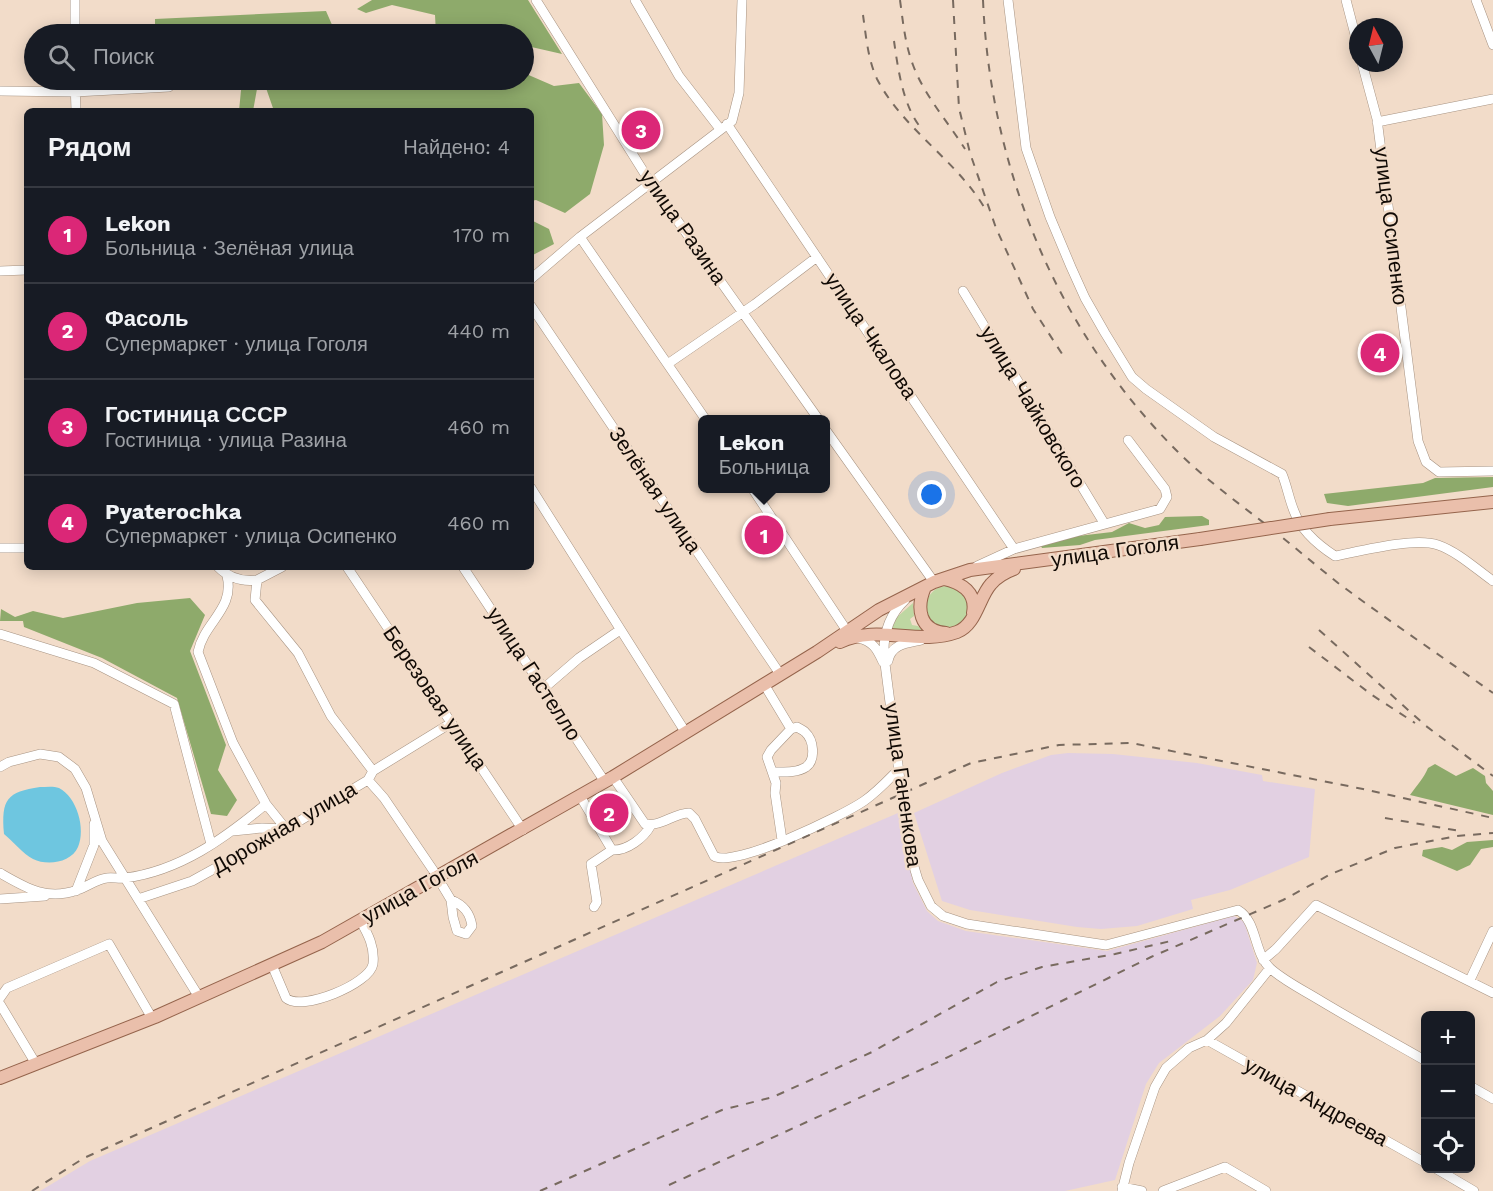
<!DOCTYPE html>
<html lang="ru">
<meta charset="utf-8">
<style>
:root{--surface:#171b24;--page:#242831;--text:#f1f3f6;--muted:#9ea1a6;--line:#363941;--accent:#db2777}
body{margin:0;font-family:"Work Sans",sans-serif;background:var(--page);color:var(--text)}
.controls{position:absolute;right:18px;bottom:18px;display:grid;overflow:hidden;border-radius:9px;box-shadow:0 3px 15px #0003}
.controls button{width:54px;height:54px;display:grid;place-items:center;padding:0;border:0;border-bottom:2px solid var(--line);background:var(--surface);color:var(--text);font:30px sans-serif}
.compass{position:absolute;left:1349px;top:18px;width:54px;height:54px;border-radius:50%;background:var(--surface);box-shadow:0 3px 15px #0003;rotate:353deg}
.you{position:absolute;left:932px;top:495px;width:21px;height:21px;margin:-15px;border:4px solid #fff;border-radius:50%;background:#1a73e8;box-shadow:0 0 0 9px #1a73e833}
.badge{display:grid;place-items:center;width:39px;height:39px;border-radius:50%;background:var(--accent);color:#fff;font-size:20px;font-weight:700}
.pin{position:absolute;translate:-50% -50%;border:3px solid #fff;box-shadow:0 2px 6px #0006}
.popup{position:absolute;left:698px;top:415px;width:132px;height:78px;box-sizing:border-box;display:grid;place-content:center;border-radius:9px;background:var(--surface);filter:drop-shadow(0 2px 4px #0005);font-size:20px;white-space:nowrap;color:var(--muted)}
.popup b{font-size:22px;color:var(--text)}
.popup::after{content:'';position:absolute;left:50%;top:100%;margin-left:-12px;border:12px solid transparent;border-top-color:var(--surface)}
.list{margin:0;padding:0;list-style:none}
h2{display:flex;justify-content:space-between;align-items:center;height:78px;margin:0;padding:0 24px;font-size:26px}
h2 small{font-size:20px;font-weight:400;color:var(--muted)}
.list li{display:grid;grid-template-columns:39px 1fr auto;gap:18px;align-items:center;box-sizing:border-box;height:96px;padding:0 24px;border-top:2px solid var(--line)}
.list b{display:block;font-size:22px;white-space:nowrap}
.list p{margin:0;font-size:20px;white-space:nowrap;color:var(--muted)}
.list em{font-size:20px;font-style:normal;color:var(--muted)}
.icon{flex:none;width:33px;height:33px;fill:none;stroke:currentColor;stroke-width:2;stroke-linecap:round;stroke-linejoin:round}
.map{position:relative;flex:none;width:1493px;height:1191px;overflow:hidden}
.search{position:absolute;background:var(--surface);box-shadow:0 3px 15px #0003;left:24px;top:24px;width:510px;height:66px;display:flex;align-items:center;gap:15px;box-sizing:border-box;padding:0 21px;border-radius:33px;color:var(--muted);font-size:22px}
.panel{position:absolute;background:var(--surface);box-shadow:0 3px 15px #0003;left:24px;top:108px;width:510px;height:462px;border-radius:9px}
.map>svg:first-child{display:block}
</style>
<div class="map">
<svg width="1493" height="1191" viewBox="0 0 1493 1191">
<rect width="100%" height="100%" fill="#f2dcc9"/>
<path fill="#e2d0e2" d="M1068,753l45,1 84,9 65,12 1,6 52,8 -6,68 -79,33 -39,10 2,9 -56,17 -36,3 -24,-2 -107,-17 -28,-9 -28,-88 88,-40 49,-18z
M898,813l15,70 14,28 11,10 28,10 141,20 127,-35 10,6 13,41 -4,17 -33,36 -61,47 -13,21 -31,96 -50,11h-1025l50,-30z"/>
<path fill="#bed7a2" d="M926 607a21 21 0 1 1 42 0a21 21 0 1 1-42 0Z
M913,603l1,13 -4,3 2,6 6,1 6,7 -30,-2 -2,-4 5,-10z"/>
<path fill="#8eaa6b" d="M372,0h156l34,54 -35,-8 -3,27 30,13 25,-3 23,31 2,31 -14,49 -25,19 -29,-13 -5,1v-90h-257l-8,-23 -9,1 -4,22h-14l3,-31h282v-46h-88l-1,-19 -43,-10 -26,8 -9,-4z
M326,11l10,23h-181v-15z
M531,220l18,9 5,15 -23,12z
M1493,477v10l-145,19 -21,-3 -3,-9 99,-11 12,-5z
M1202,516l7,4v5l-114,15 -15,5 -38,3 -1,-2 37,-10 34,-4 17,-9 16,5 14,-3 6,-8z
M190,598l15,17 -15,36 36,94 -8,25 19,30 -10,16 -16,-2 -34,-116 -75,-40 -78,-31 -1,-6h-23l1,-12 14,8 18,-6 30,7 74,-15z
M1435,764l21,12 17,-8 12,8 1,7 7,8v24l-83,-20c7,-10 14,-17 18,-27z
M1493,840v7l-12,2 -11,16 -13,6 -35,-15 1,-6 19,-3 10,3 15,-8z"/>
<path fill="#6ec6e0" d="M40,787c6,0 14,-1 19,1 18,9 27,41 19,59 -7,16 -31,19 -45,12 -10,-5 -20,-18 -29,-25 -3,-35 3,-42 36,-47z"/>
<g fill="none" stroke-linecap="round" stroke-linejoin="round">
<g stroke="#a79382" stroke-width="10">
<path id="minor" d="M75,0v34
M536,0l114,182 169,238
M635,0l44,76 41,53
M1008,0l18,148 24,69 21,50 14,31 20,35 27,44 14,12 68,48 68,37c5,12 7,25 12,37 7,20 24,34 41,45 26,-5 79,-19 103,-11 20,7 38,24 55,36
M1346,0l12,46
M1476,0l17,45
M1362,63l15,56 41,322 8,21 13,10 54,-1
M75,80l1,31
M0,91l75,1 94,-5
M1377,122l116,-23
M727,124l287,425
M580,237l126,183
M0,271l27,-1
M531,279l49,-42 152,-116 7,-28 3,-93
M963,291l141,232
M531,306l249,368
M669,363l86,-59 62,-47
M825,429l109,153
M531,488l155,245
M752,488l95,143
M0,548h27
M977,566l37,-17 146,-40 7,-12 -2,-8 -37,-49
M218,567c11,11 23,15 39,13
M347,567l176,263
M463,567l142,215
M227,576c8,33 -23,46 -29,76l35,91 33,61 20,25
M257,580l-2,20 43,53 33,63 42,55
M257,580l25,-13
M905,600c-16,15 -22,34 -21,56l25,194 9,30 13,26 12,10 24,8 139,21 132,-35c20,12 15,43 33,59 15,13 34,22 50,32 35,21 70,40 105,60
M0,634l94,29 80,41 37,140
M858,638c15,3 19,11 25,24
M888,661c3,-17 19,-18 33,-21
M764,684l27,45 -20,21 -4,7 9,26 -1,10 7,47
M543,689l36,-31 41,-28
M0,767l9,-5 31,-8 19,3 16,12 11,19 16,53 97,156
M773,772c11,0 24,1 33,-5 10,-7 8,-27 -1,-35 -2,-2 -5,-3 -8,-5l-6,2
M613,777l32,47c16,3 29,-11 44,-11l6,6 19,37c19,13 130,-41 150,-55 13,-9 24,-21 35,-32
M368,780l16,18 49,72 18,30 2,17 4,14 9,3 6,-8c-2,-13 -8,-21 -21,-26
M580,796l32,54 -21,14 6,38 -3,5
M233,831l29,-3 22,1
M612,850c15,1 32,-12 39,-25
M0,873c26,15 47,28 77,17 10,-3 20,-11 30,-12 6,-1 12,1 18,0 55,-7 100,-40 141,-74
M76,891l18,-46v-21
M0,899l45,-3
M138,899l54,-18 94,-52 82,-49 5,-9 78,-48
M1263,960l13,-11 40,-44 177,88
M272,965l14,33c15,14 84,-14 87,-34 2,-17 -5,-30 -13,-44
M1470,980l23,-49
M0,998l7,-10 102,-44 43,74
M0,1004l36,60
M1207,1040l219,123
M1470,1086l23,13
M1435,1168l39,23
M1122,1187l20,4
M1122,1191l7,-28 26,-76 11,-19 23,-20 18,-8 19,-17 44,-55
M1163,1191l62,-24 41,24"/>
</g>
<g stroke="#95644c" stroke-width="14">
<path id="major" d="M1330,519l163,-17
M944,579c18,4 33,14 29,34
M925,587c-9,21 -6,44 21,46
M840,642c38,-18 78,4 117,-10 19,-7 22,-35 34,-48 6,-7 15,-12 23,-15
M0,1078l155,-61 167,-75 291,-165 204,-125 62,-42 55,-28 36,-12 230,-31"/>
</g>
<use href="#minor" stroke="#fff" stroke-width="9"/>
<use href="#major" stroke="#eabfab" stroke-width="12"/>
<path stroke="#786a5f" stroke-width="2" stroke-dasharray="8 8" stroke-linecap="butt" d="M900,0c3,22 5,44 13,65 11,30 35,57 52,84
M953,0l6,108 11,45 26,75 37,81 33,51
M983,0c7,169 74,331 194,451 31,31 67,56 101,83 20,16 40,33 60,49 51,38 103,73 155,110
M863,15c3,21 5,45 14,64 26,50 78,80 107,128
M894,41c4,28 9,65 27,87
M1319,630l107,96 67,50
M1309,647l63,48 43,28
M1385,818l75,13
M669,1185l271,-124 211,-104 132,-57 48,-26 64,-26 62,-12 36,-3
M32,1191l52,-33 887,-395 88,-18 72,-2 232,46 130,29
M540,1191l182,-81 51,-13 99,-45 125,-70 45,-15 73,-13 60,-14"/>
<g stroke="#95644c" stroke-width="14" stroke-linecap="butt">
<path id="major-bridge" d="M1200,539l130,-20"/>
</g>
<use href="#major-bridge" stroke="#eabfab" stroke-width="12"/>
</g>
<g text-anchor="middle" stroke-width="5" stroke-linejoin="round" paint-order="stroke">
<g font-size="21" fill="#110a05" stroke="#f2dcc9">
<text transform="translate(1391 226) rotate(83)" y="7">улица Осипенко</text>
<text transform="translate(683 227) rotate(55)" y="7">улица Разина</text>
<text transform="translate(871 336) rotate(56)" y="7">улица Чкалова</text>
<text transform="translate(1033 407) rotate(59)" y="7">улица Чайковского</text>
<text transform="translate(655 490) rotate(56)" y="7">Зелёная улица</text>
<text transform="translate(1115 551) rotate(-8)" y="7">улица Гоголя</text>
<text transform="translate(534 674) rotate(57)" y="7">улица Гастелло</text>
<text transform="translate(435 698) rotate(56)" y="7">Березовая улица</text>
<text transform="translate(903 785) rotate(82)" y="7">улица Ганенкова</text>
<text transform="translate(284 828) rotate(-30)" y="7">Дорожная улица</text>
<text transform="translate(420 887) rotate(-29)" y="7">улица Гоголя</text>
<text transform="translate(1316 1102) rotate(29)" y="7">улица Андреева</text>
</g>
</g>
</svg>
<div class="controls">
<button>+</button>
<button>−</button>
<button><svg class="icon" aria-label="locate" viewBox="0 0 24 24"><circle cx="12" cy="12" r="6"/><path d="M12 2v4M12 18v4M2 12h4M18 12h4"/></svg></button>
</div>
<svg class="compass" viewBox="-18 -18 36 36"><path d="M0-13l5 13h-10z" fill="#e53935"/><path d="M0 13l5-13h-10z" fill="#9ea1a6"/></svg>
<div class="you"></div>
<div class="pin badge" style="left:764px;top:535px">1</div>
<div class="popup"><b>Lekon</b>Больница</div>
<div class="pin badge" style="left:609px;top:813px">2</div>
<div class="pin badge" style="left:641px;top:130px">3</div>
<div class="pin badge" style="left:1380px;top:353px">4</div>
<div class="search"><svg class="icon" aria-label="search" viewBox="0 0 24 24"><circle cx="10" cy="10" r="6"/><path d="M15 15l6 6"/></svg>Поиск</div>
<section class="panel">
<h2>Рядом<small>Найдено: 4</small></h2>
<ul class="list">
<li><span class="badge">1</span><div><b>Lekon</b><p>Больница · Зелёная улица</p></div><em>170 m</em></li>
<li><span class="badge">2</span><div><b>Фасоль</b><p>Супермаркет · улица Гоголя</p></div><em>440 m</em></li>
<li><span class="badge">3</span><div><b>Гостиница СССР</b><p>Гостиница · улица Разина</p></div><em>460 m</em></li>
<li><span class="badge">4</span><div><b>Pyaterochka</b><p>Супермаркет · улица Осипенко</p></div><em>460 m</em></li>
</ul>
</section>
</div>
